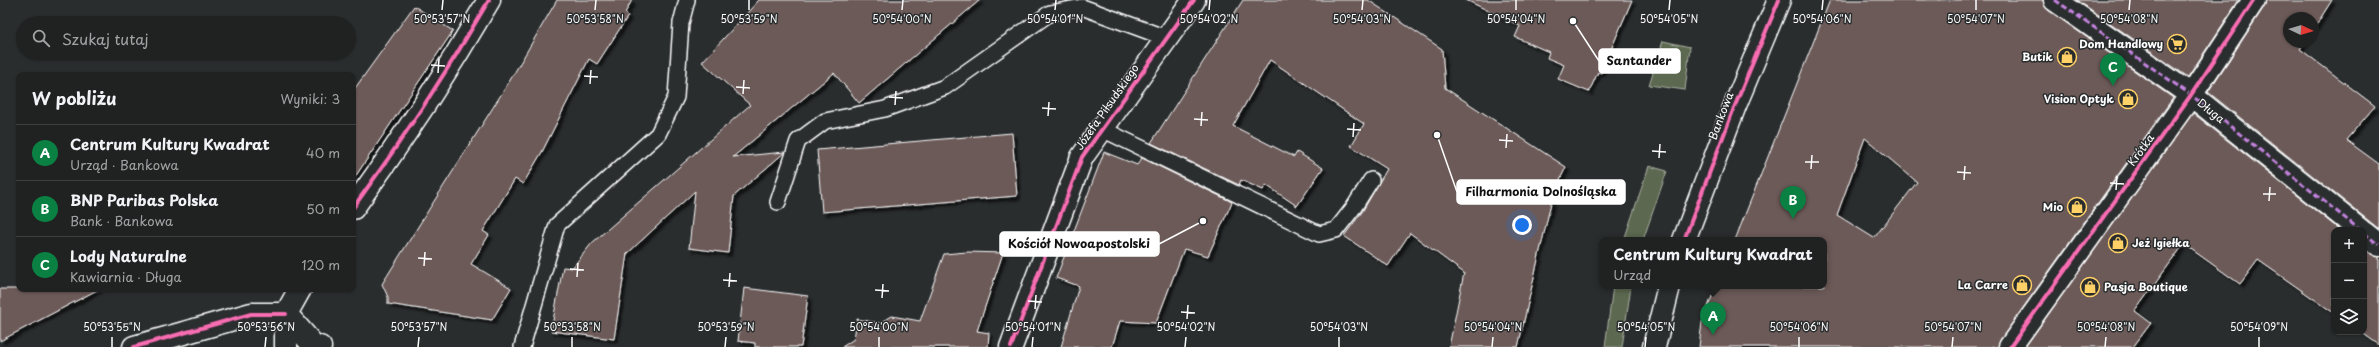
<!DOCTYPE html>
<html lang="pl">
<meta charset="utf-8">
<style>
:root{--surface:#202222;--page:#282a2a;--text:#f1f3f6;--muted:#a2a4a5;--line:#3d3f40;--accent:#0b8043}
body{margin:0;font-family:"Playpen Sans",sans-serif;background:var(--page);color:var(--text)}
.controls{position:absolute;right:12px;bottom:12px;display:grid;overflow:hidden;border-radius:8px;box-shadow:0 1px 3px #0004}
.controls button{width:36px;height:36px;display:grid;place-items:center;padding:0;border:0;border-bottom:1px solid var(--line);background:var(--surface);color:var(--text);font:20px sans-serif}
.compass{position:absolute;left:2283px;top:12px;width:36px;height:36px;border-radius:50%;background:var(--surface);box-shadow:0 1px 3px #0004;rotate:94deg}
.you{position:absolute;left:1522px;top:225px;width:14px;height:14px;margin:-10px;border:3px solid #fff;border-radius:50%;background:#1a73e8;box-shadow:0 0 0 6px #1a73e833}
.badge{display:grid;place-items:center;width:26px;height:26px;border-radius:50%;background:var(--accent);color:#fff;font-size:13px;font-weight:700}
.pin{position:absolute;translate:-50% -33px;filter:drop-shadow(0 1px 2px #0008)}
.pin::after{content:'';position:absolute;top:21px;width:14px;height:12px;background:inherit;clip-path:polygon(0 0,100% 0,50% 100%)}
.popup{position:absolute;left:1599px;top:237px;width:228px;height:52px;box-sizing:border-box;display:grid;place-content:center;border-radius:8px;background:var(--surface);filter:drop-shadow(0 1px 3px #0005);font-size:13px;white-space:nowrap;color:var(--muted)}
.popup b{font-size:15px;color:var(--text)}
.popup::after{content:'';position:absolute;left:50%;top:100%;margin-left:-8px;border:8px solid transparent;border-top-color:var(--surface)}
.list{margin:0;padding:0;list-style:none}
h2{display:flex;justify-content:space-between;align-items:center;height:52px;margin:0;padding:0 16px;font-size:17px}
h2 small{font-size:13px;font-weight:400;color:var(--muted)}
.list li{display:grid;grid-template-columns:26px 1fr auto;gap:12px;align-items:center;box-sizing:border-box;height:56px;padding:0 16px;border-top:1px solid var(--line)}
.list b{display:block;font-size:15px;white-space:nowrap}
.list p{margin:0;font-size:13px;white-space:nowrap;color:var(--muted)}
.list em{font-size:13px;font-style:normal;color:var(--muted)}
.icon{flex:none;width:22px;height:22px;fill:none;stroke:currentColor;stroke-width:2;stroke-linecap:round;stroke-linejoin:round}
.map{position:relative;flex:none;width:2379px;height:347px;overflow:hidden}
.search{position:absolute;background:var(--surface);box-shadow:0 1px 3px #0004;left:16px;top:16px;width:340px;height:44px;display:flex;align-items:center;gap:10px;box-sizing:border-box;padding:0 14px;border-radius:22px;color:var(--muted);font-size:15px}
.panel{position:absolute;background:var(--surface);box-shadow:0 1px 3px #0004;left:16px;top:72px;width:340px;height:220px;border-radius:8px}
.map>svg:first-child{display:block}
</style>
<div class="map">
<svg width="2379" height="347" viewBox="0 0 2379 347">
<defs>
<filter id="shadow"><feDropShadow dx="3.5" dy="3.5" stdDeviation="1" flood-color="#0009"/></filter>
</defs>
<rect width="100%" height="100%" fill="#2a2d2e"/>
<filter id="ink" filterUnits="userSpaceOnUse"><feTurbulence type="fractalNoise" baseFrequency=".025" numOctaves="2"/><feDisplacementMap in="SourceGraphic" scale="8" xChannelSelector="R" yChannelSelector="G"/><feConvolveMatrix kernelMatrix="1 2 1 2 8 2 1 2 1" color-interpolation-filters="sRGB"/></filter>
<g filter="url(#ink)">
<path fill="#5c674f" stroke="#aeb3a7" d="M1663,41l27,6 -5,43 -36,-5z
M1649,166l18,5 -24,69h-19z
M1613,286h18l-9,61h-17z"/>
<path fill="#6c5a59" stroke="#fff" fill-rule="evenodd" filter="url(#shadow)" d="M557,0h75l-7,13 3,3 -31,48 -8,-5 -47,93 -19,32 -8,-5 -32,52 6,4 -18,29 40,24 -19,32 -104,-16v-7l-6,-13 127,-202z
M759,0h221l-121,103 -25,-30 -101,84 52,-5 -51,44 -6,57 -39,-5 6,-57 -68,63 -13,85 -63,-8 12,-64 9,1 20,-25 158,-138 -48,-43z
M1243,0h125l74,49 3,39 121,79 -13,27 -35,153h-69l15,-74 -54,-40 -22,33 -44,-30 18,-24 25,-43 -36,-23 13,-22 -94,-64 -37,66 61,31 3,-5 26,16 -26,38 -31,-21 -3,5 -22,-10 -2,5 -88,-42z
M1466,0h166l-31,73 -3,-1 -9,20 -31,-13 6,-14 -17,-7 2,-6 -34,-15 5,-11z
M1830,0h213l5,10 125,88 -173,242 -2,7h-299l3,-25 14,-36h108v-46h-89zM1865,138l52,44 -43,56 -37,-23z
M2077,0h162l-51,77z
M2266,0h66l-19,30v-12h-24v24h16l-5,7 75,57 -29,34 33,24v65l-171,-137 56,-85z
M414,6l39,25 -100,149v-89z
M2193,113l147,117h-6v83l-76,-53 -18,24 -56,-40 -49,67 16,12 -18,24h-108z
M1012,133l5,63 -195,16 -5,-62z
M1104,152l33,13 5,-7 90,44 -24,54 -24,-7 -28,74 -36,-2 -8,26h-51l18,-61 -23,-8z
M2364,249l15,8v88l-18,-13h3z
M967,252l36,1 -26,78 12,2 -1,14h-146l12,-8 3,-20 23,4 12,-7 28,5 24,-67z
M744,288l64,8 -7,51h-46v-4l-17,-2z
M0,289h99l-99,52z"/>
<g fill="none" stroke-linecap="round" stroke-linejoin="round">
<g stroke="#fff" stroke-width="18">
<path id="lane" d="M1102,129l217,105 17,-4 18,-23 17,-27
M778,202l20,-61 27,-20 60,-12 60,-22 105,-74 32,-6 84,31
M522,347l35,-122 101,-91 18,-37 5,-74 6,-23"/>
</g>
<g stroke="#fff" stroke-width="25">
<path id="street" d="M2055,0l136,95 169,135
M353,208c49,-67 94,-136 136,-208
M2364,233l15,12
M286,314l28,32 6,1
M134,347l117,-33h35
M286,347v-33l14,-25
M1011,347l71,-190 112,-157
M2010,347l181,-252 63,-95"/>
</g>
<g stroke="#fff" stroke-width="25">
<path id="secondary" d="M1684,240l50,-132 45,-108
M1654,347l15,-61"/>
</g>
<use href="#lane" stroke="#2a2d2e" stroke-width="15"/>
<use href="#street" stroke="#2a2d2e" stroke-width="22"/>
<use href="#secondary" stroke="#2a2d2e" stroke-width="22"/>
<path stroke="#c483df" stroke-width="3" stroke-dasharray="6 3" stroke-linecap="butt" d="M2055,0l136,95 169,135
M2364,233l15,12"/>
<g stroke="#2a2d2e" stroke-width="6">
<path id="cycleway" d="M353,208c49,-67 94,-136 136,-208
M1684,240l50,-132 45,-108
M134,347l117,-33h35
M1011,347l71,-190 112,-157
M2010,347l181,-252 63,-95"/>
</g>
<use href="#cycleway" stroke="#f96db3" stroke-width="4"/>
</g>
</g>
<path fill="none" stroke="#fff" stroke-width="1.5" d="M442,10l1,-10M595,10l1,-10M749,10v-10M902,10l1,-10M1055,10l1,-10M1209,10l1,-10M1362,10l1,-10M1516,10v-10M1669,10l1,-10M1822,10l1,-10M1976,10v-10M2129,10l1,-10M431,65l14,1M438,73l1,-14M584,76l14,1M590,84l1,-14M736,87l14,1M743,94l1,-14M889,97l14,1M895,105l1,-14M1042,108l14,1M1048,116l1,-14M1194,119l14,1M1201,126l1,-14M1347,129l14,1M1353,137l1,-14M1499,140l14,1M1506,148l1,-14M1652,151l14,1M1659,158l1,-14M1805,162h14M1811,169l1,-14M1957,172l14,1M1964,180l1,-14M2110,183l14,1M2116,190l1,-14M2263,194h13M2269,201l1,-14M418,258l14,1M424,266l1,-14M570,269l14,1M577,277l1,-14M723,280l14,1M729,287l1,-14M875,290l14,1M882,298l1,-14M1028,301l14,1M1035,309l1,-14M1181,312l14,1M1187,319l1,-14M112,347v-10M265,347l1,-10M418,347l1,-10M572,347v-10M725,347l1,-10M879,347v-10M1032,347l1,-10M1185,347l1,-10M1339,347v-10M1492,347l1,-10M1645,347l1,-10M1799,347v-10M1952,347l1,-10M2105,347l1,-10M2259,347v-10"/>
<defs>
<g id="supermarket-ring" transform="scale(1)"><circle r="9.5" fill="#2a2d2e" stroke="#ffd166" stroke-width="1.5"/><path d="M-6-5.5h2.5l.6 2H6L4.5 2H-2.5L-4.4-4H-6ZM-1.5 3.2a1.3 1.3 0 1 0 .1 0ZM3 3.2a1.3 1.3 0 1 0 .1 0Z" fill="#ffd166"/></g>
<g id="shop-ring" transform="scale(1)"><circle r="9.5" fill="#2a2d2e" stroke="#ffd166" stroke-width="1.5"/><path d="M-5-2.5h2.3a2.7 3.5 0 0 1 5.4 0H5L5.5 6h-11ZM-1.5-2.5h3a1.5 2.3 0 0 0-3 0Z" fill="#ffd166"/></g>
</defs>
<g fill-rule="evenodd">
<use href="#supermarket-ring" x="2177" y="44"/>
<use href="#shop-ring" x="2067" y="57"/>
<use href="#shop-ring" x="2128" y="99"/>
<use href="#shop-ring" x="2077" y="207"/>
<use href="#shop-ring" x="2118" y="243"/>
<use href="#shop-ring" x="2022" y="285"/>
<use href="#shop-ring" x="2090" y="287"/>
</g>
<g text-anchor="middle" stroke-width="3" stroke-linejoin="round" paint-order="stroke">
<g font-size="11" font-weight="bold" fill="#fff" stroke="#2a2d2e" text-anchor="end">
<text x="2163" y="48">Dom Handlowy</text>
<text x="2053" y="61">Butik</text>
<text x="2114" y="103">Vision Optyk</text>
<text x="2063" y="211">Mio</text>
<text x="2132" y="247" text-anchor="start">Jeż Igiełka</text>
<text x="2008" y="289">La Carre</text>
<text x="2104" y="291" text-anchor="start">Pasja Boutique</text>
</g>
<g font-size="11" fill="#fff" stroke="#2a2d2e">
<text transform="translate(1107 107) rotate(-55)" y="4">Józefa Piłsudskiego</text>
<text transform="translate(2211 111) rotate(39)" y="4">Długa</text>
<text transform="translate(1721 116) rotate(-69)" y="4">Bankowa</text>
<text transform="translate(2141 150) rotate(-54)" y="4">Krótka</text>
</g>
</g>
<g font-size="10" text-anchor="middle" fill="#fff" stroke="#2a2d2e" stroke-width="3" stroke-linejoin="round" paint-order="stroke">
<text x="442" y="23">50°53'57"N</text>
<text x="595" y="23">50°53'58"N</text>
<text x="749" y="23">50°53'59"N</text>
<text x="902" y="23">50°54'00"N</text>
<text x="1055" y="23">50°54'01"N</text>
<text x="1209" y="23">50°54'02"N</text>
<text x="1362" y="23">50°54'03"N</text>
<text x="1516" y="23">50°54'04"N</text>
<text x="1669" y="23">50°54'05"N</text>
<text x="1822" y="23">50°54'06"N</text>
<text x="1976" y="23">50°54'07"N</text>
<text x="2129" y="23">50°54'08"N</text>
<text x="112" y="331">50°53'55"N</text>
<text x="266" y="331">50°53'56"N</text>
<text x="419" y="331">50°53'57"N</text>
<text x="572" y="331">50°53'58"N</text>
<text x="726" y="331">50°53'59"N</text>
<text x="879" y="331">50°54'00"N</text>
<text x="1033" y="331">50°54'01"N</text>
<text x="1186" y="331">50°54'02"N</text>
<text x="1339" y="331">50°54'03"N</text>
<text x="1493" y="331">50°54'04"N</text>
<text x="1646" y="331">50°54'05"N</text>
<text x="1799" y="331">50°54'06"N</text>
<text x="1953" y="331">50°54'07"N</text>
<text x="2106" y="331">50°54'08"N</text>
<text x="2259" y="331">50°54'09"N</text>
</g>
<path fill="none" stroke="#fff" stroke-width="1.5" d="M1573 21L1599 61M1437 135L1457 192M1203 221L1159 244"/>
<g fill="#fff" stroke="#2a2d2e" stroke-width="1.5">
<circle cx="1573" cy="21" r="4"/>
<circle cx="1437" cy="135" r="4"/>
<circle cx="1203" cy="221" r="4"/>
</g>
<g fill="#fff" stroke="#fff" stroke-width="1.5">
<rect x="1599" y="49" width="81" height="24" rx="4"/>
<rect x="1457" y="180" width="168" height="24" rx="4"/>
<rect x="1000" y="232" width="159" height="24" rx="4"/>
</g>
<g font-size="12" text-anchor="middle" font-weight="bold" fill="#111">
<text x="1639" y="65">Santander</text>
<text x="1541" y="196">Filharmonia Dolnośląska</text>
<text x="1079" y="248">Kościół Nowoapostolski</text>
</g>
</svg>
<div class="controls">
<button>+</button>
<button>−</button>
<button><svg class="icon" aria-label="layers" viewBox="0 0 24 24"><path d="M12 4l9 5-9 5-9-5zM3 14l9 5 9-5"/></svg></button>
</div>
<svg class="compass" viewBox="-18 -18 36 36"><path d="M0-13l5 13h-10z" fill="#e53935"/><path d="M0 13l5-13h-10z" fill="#a2a4a5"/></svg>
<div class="you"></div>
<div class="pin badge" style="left:1713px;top:335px">A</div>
<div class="popup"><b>Centrum Kultury Kwadrat</b>Urząd</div>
<div class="pin badge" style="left:1793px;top:219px">B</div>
<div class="pin badge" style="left:2113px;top:86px">C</div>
<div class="search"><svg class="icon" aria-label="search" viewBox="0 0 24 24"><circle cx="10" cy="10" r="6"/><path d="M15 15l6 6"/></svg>Szukaj tutaj</div>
<section class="panel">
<h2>W pobliżu<small>Wyniki: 3</small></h2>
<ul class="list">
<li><span class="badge">A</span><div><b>Centrum Kultury Kwadrat</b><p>Urząd · Bankowa</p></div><em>40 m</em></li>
<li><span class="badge">B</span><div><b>BNP Paribas Polska</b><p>Bank · Bankowa</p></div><em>50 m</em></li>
<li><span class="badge">C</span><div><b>Lody Naturalne</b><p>Kawiarnia · Długa</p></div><em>120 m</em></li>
</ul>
</section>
</div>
